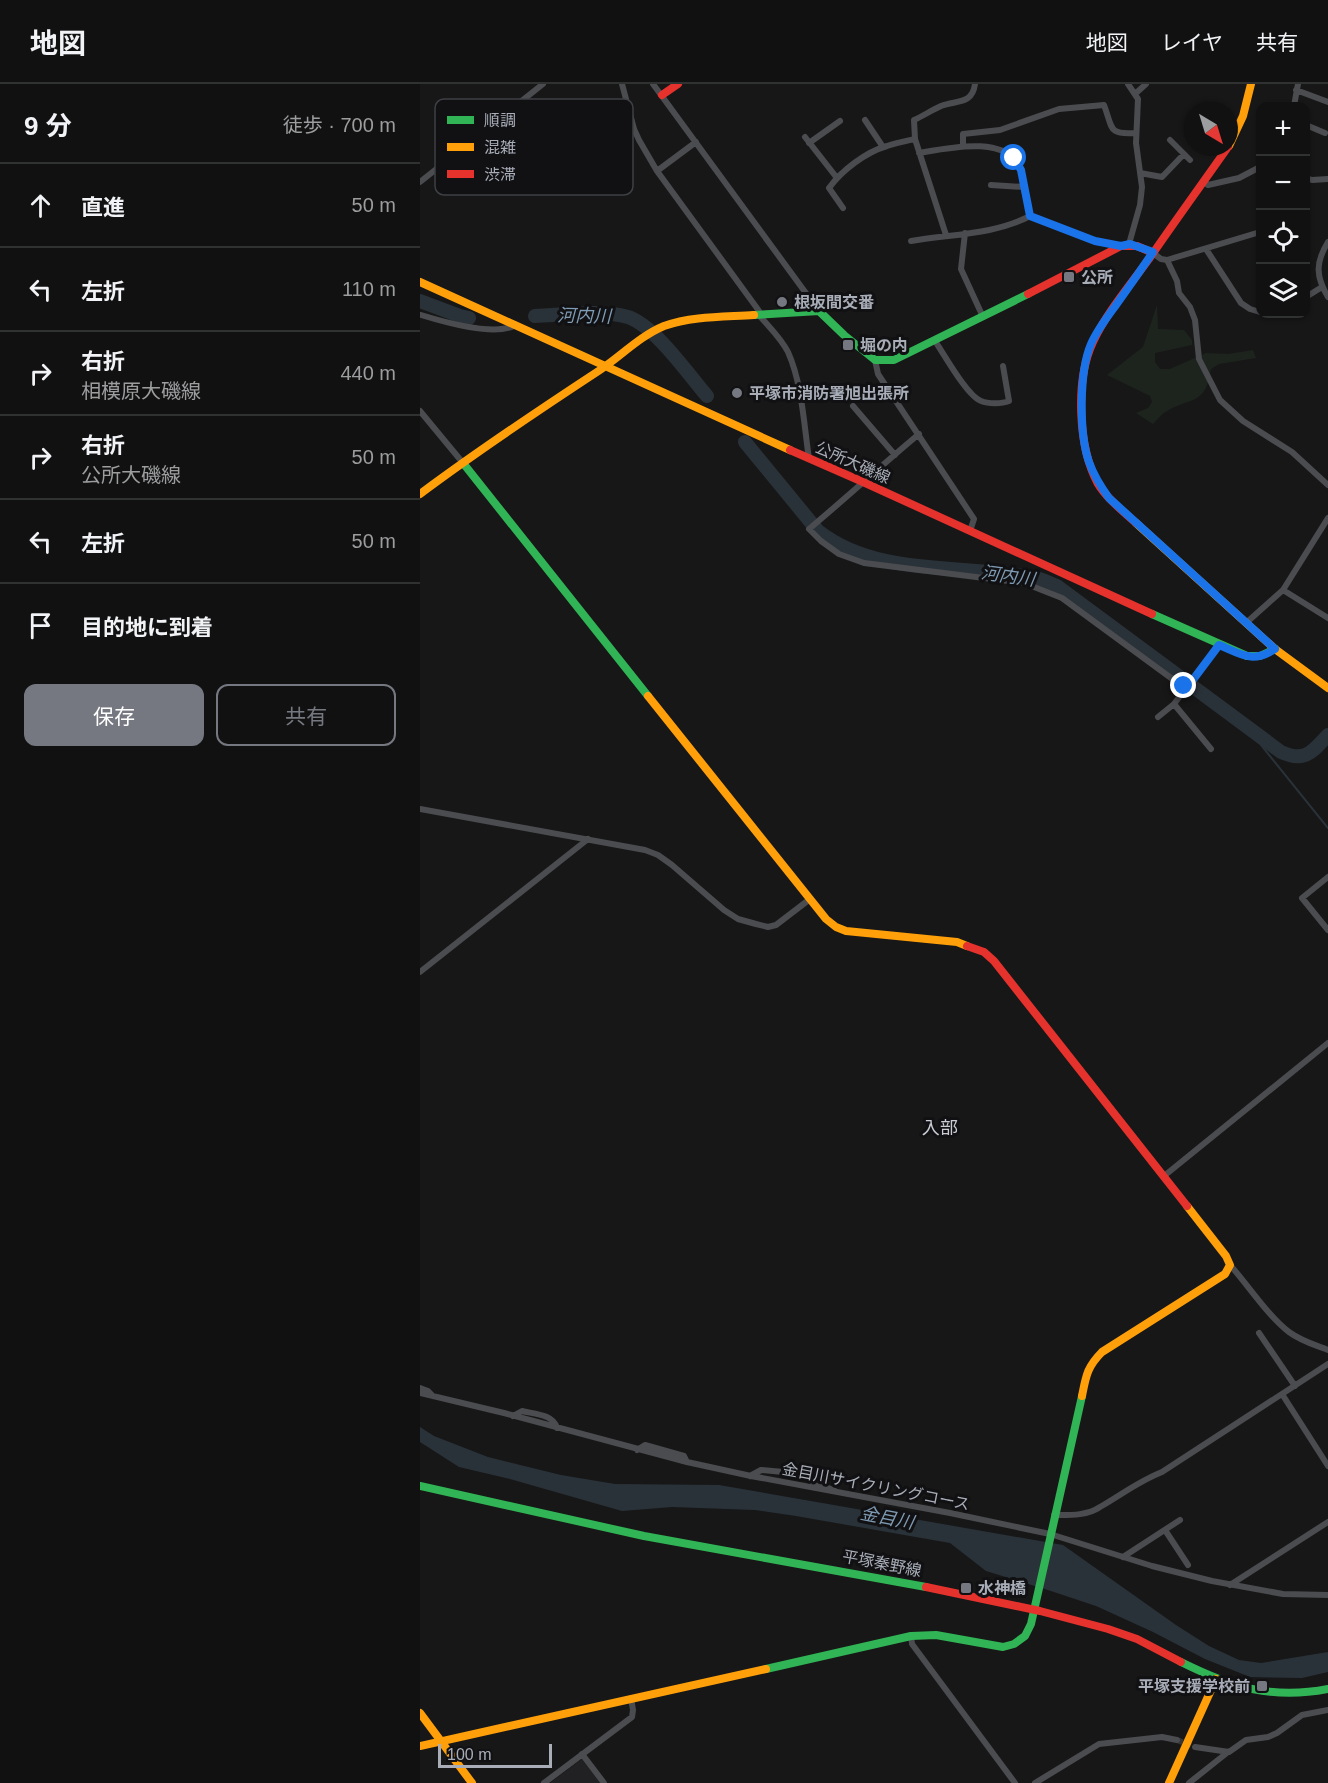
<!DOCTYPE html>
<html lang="ja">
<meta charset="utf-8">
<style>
:root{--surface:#111;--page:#1a1a1a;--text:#f1f3f6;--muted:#9c9d9f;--line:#303131;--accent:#757880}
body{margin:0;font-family:Arial,"Noto Sans JP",sans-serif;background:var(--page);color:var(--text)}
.controls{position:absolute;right:18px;top:18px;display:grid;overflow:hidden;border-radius:12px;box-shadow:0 2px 4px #0004}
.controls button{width:54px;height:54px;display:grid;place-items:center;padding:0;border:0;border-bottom:2px solid var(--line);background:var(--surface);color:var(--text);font:30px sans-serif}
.compass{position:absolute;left:764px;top:18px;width:54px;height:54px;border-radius:50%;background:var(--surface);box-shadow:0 2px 4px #0004;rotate:142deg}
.scale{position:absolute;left:18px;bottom:15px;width:114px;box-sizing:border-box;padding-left:6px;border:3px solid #a8adb8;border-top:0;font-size:16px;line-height:21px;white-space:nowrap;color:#a8adb8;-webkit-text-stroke:4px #111113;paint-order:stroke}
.stop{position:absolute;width:18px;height:18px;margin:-14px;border:4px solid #1a73e8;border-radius:50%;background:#fff}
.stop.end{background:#1a73e8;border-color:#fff;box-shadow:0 2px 6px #0008}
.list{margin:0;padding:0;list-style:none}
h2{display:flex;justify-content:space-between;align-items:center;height:78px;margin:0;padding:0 24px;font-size:26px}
h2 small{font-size:20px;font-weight:400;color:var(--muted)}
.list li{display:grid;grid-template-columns:39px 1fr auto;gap:18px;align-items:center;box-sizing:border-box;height:84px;padding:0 24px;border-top:2px solid var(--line)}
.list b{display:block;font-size:22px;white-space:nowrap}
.list p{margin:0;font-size:20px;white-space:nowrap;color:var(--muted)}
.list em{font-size:20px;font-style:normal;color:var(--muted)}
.actions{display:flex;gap:12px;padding:18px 24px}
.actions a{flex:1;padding:14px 0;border:2px solid var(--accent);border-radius:12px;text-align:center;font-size:21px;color:var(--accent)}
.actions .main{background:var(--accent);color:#fff}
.icon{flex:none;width:33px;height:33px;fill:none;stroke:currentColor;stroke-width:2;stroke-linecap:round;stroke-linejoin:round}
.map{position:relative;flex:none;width:908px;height:1699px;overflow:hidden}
header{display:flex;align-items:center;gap:36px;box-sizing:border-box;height:84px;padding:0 30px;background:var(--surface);border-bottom:2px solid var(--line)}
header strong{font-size:28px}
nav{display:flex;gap:33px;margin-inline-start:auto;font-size:21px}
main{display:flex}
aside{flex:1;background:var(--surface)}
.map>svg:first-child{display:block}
</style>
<header>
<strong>地図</strong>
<nav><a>地図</a><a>レイヤ</a><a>共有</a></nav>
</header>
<main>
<aside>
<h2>9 分<small>徒歩 · 700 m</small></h2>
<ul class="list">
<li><svg class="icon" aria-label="ahead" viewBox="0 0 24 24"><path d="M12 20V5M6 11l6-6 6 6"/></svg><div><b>直進</b></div><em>50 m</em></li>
<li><svg class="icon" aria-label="left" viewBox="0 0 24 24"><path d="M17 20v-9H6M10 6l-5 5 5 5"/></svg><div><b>左折</b></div><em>110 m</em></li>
<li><svg class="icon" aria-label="right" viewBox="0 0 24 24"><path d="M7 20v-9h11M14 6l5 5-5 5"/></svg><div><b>右折</b><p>相模原大磯線</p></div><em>440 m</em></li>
<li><svg class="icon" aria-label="right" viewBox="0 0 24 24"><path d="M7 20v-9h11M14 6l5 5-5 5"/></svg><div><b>右折</b><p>公所大磯線</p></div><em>50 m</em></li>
<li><svg class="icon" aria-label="left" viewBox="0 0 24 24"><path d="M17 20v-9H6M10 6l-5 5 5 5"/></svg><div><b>左折</b></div><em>50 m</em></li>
<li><svg class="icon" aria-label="arrive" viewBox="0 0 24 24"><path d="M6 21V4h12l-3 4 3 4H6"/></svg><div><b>目的地に到着</b></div></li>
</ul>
<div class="actions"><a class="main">保存</a><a>共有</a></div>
</aside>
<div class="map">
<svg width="908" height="1699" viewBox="0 0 908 1699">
<rect width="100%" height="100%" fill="#171717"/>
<path fill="#212123" d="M162,1675l19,24h-51z"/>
<path fill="#1d241e" d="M737,221l1,24 26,1 8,10v5l-37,8v9l5,7h10l36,-16 22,1 25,-4 3,8 -37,6 -8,5c-6,37 -18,27 -44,42 -6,3 -10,9 -14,13l-17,-11 12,-5 4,-6 -2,-6 -43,-21 36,-28z"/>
<path fill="#2a3239" d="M0,1343l14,9 54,21 73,18 54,9 104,1 344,60 113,80 33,21 30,14 22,3 67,-11v20l-26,6 -52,-1 -45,-18 -52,-27 -57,-26 -45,-15 -65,-20 -36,-28 -154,-27 -41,-6 -83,-3 -50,4 -112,-32 -51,-12 -39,-25z"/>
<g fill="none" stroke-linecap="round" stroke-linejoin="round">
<path stroke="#2a3239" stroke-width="2" d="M842,654l-1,7 67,83"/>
<path stroke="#2a3239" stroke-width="14" d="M0,217l40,15 9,2
M115,232c26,-1 68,-7 93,1 27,9 60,57 79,79
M325,358l73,89c59,46 142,33 213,46 9,1 18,6 26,9l224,166c24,11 31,0 47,-17"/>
<path stroke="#343537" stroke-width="6" stroke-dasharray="6 3" stroke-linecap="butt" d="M757,1656l18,7"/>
<path stroke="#4b4c50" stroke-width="6" d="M202,0l12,45 5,11 18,31 105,144
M233,0l166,227
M708,0l10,15 -2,44 6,44 -2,18 -11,39
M876,6l32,12
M715,10l11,-10
M874,22l4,-22
M445,36l18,27
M886,41l19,8
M385,53l32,41
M750,56l20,20
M389,59l31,-22
M543,62v-12l37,-4 59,-21 45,-4c9,24 4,30 32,28
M499,69c29,-5 89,-19 102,17 2,4 1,10 2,14 2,11 5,21 7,32
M237,87l39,-29
M720,89l22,4 22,-23
M886,94l6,2 16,-1
M0,98l123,-98
M784,98l4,3 31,-7 21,-11
M571,101l33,2
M423,124l-14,-20c13,-18 37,-36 58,-42 9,-3 19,-5 28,-7
M545,149l-4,36 22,48
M526,151l-31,-96 -1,-19c9,-4 18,-10 27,-14 16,-6 31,-1 34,-22
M491,157c40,-7 83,-6 119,-25l65,25 26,5
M908,158c-13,21 -12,35 0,55
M786,165l35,54 9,6 10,3
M733,169l8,6 6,1 93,-28
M747,176l10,21 2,12 11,14 5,13 4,39 21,41 23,21 49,31 36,33
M886,213l16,-10
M845,230l5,1 10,-1
M1,231c23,7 74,22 95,10
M339,231c10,12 22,23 29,37 14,31 16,73 21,107
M515,257c9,13 32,55 46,60 7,3 21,3 28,0l-6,-35
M455,276l3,14 96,145 -4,12
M433,322l42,49
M0,327l43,52
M499,350c-37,31 -73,64 -110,95l12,12 18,13 25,9 160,20 38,15 124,91
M863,506l45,28
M826,539l37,-33 45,-72
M754,620l37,45
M738,633l16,-13 45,-59
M0,725l225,41 13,5 14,10 52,45 14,9 18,5 12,3 8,-2 34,-26
M908,793l-26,21 26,32
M0,888l168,-133
M744,1092l164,-133
M810,1181c18,20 38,51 59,67 12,9 26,13 39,18
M839,1249l36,53
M0,1304l8,3 5,5
M0,1309l84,20 183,49 64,14 199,37 100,21 102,32 60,15 71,13 45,1
M862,1310l46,72
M93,1332l9,-5c12,3 31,3 35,17
M217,1366l8,-5 39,11 3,6
M330,1392l11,-6 33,3 41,18
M634,1431c15,0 33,1 46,-8 21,-12 39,-26 62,-35l166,-108
M745,1446l23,35
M703,1473l57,-37
M810,1501l98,-63
M491,1552l1,8 103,139
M775,1663l34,5 17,-12 22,-3 9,-4 25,-18 26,-5
M162,1670l22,29
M124,1699l88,-66 1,-7 -2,-12
M615,1699l64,-39 63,-7 15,3
M769,1699l39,-31"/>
<path stroke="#30b455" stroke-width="8" d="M334,231l65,-4 25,24 31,25h19l134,-66
M43,379l185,233
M732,530l95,42h13l15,-7
M0,1402l224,50 282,51
M761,1578c50,25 91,38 147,27
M346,1585l145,-33 25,-1 67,12 11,-3 11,-8 6,-12 51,-228"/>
<path stroke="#ff9f0a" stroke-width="8" d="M809,62l14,-30 8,-32
M0,198l370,168
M0,410c59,-44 119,-84 180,-124 21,-14 40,-34 64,-44 28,-10 60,-9 90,-11
M716,439l139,126 53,39
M228,612l178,223 10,8 10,4 111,11 10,4
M662,1312c4,-20 5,-29 20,-44l123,-78 5,-9 -4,-9 -39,-50
M0,1629l52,70
M0,1662l346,-77
M749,1699l47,-104"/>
<path stroke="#e5322d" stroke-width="8" d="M242,11l16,-11
M608,210l93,-48h16l16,7
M370,366l73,32 289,132
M716,439c-13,-12 -29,-24 -38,-39 -20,-37 -23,-104 -5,-142 14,-30 37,-57 56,-83 26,-38 53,-75 79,-112
M547,862l17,6 10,9 193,245
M506,1503l114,24 68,18 29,10 44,23"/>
</g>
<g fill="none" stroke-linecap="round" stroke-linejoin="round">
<path stroke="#1a73e8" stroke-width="8" d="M594,74l7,12 9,46 65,25 26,5 9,-2 23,8c-12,18 -25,36 -37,53 -9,12 -19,25 -25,39 -12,28 -12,89 -2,118 5,14 12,25 20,36l166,151c-23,15 -34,5 -56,-4l-33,44 -2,-3"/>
</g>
<g fill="#757880" stroke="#111113" stroke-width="2">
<rect x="643" y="187" width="12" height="12" rx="3"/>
<circle cx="362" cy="218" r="6"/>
<rect x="422" y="255" width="12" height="12" rx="3"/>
<circle cx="317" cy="309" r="6"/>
<rect x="540" y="1498" width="12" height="12" rx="3"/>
<rect x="836" y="1596" width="12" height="12" rx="3"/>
</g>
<g text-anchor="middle" stroke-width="6" stroke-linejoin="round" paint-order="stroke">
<g font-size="16" font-weight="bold" fill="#a8adb8" stroke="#111113" text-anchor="start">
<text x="661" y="199">公所</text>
<text x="374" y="224">根坂間交番</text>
<text x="440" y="267">堀の内</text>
<text x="329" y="315">平塚市消防署旭出張所</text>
<text x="558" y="1510">水神橋</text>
<text x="830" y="1608" text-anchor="end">平塚支援学校前</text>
</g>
<g font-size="16" fill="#a8adb8" stroke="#111113">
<text transform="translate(433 378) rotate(24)" y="6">公所大磯線</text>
<text transform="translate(456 1402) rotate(11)" y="6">金目川サイクリングコース</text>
<text transform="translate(462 1479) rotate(11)" y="6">平塚秦野線</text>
</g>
<g font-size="18" font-style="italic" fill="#7f9bb3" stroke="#111113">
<text transform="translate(164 232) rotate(1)" y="6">河内川</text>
<text transform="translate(588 492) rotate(8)" y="6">河内川</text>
<text transform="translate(467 1434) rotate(11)" y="6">金目川</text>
</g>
<g font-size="18" fill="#c9ccd4" stroke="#111113">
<text x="520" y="1050">入部</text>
</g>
</g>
<rect x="15" y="15" width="198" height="96" rx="9" fill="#111113" stroke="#3e4045" stroke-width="1.5"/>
<rect x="27" y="32" width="27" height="8" fill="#30b455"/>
<rect x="27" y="59" width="27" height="8" fill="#ff9f0a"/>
<rect x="27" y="86" width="27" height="8" fill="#e5322d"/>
<g font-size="16" fill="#a8adb8">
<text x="64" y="42">順調</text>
<text x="64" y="69">混雑</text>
<text x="64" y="96">渋滞</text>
</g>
</svg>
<div class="controls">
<button>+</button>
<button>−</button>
<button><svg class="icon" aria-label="locate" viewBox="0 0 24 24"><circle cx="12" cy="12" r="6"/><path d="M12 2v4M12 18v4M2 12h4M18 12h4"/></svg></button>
<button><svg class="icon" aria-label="layers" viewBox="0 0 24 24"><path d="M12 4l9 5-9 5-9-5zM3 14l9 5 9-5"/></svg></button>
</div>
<svg class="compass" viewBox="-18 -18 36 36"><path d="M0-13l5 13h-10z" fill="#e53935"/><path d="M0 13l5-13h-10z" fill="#9c9d9f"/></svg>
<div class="scale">100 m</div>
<div class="stop" style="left:594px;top:74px"></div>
<div class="stop end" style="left:764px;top:602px"></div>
</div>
</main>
